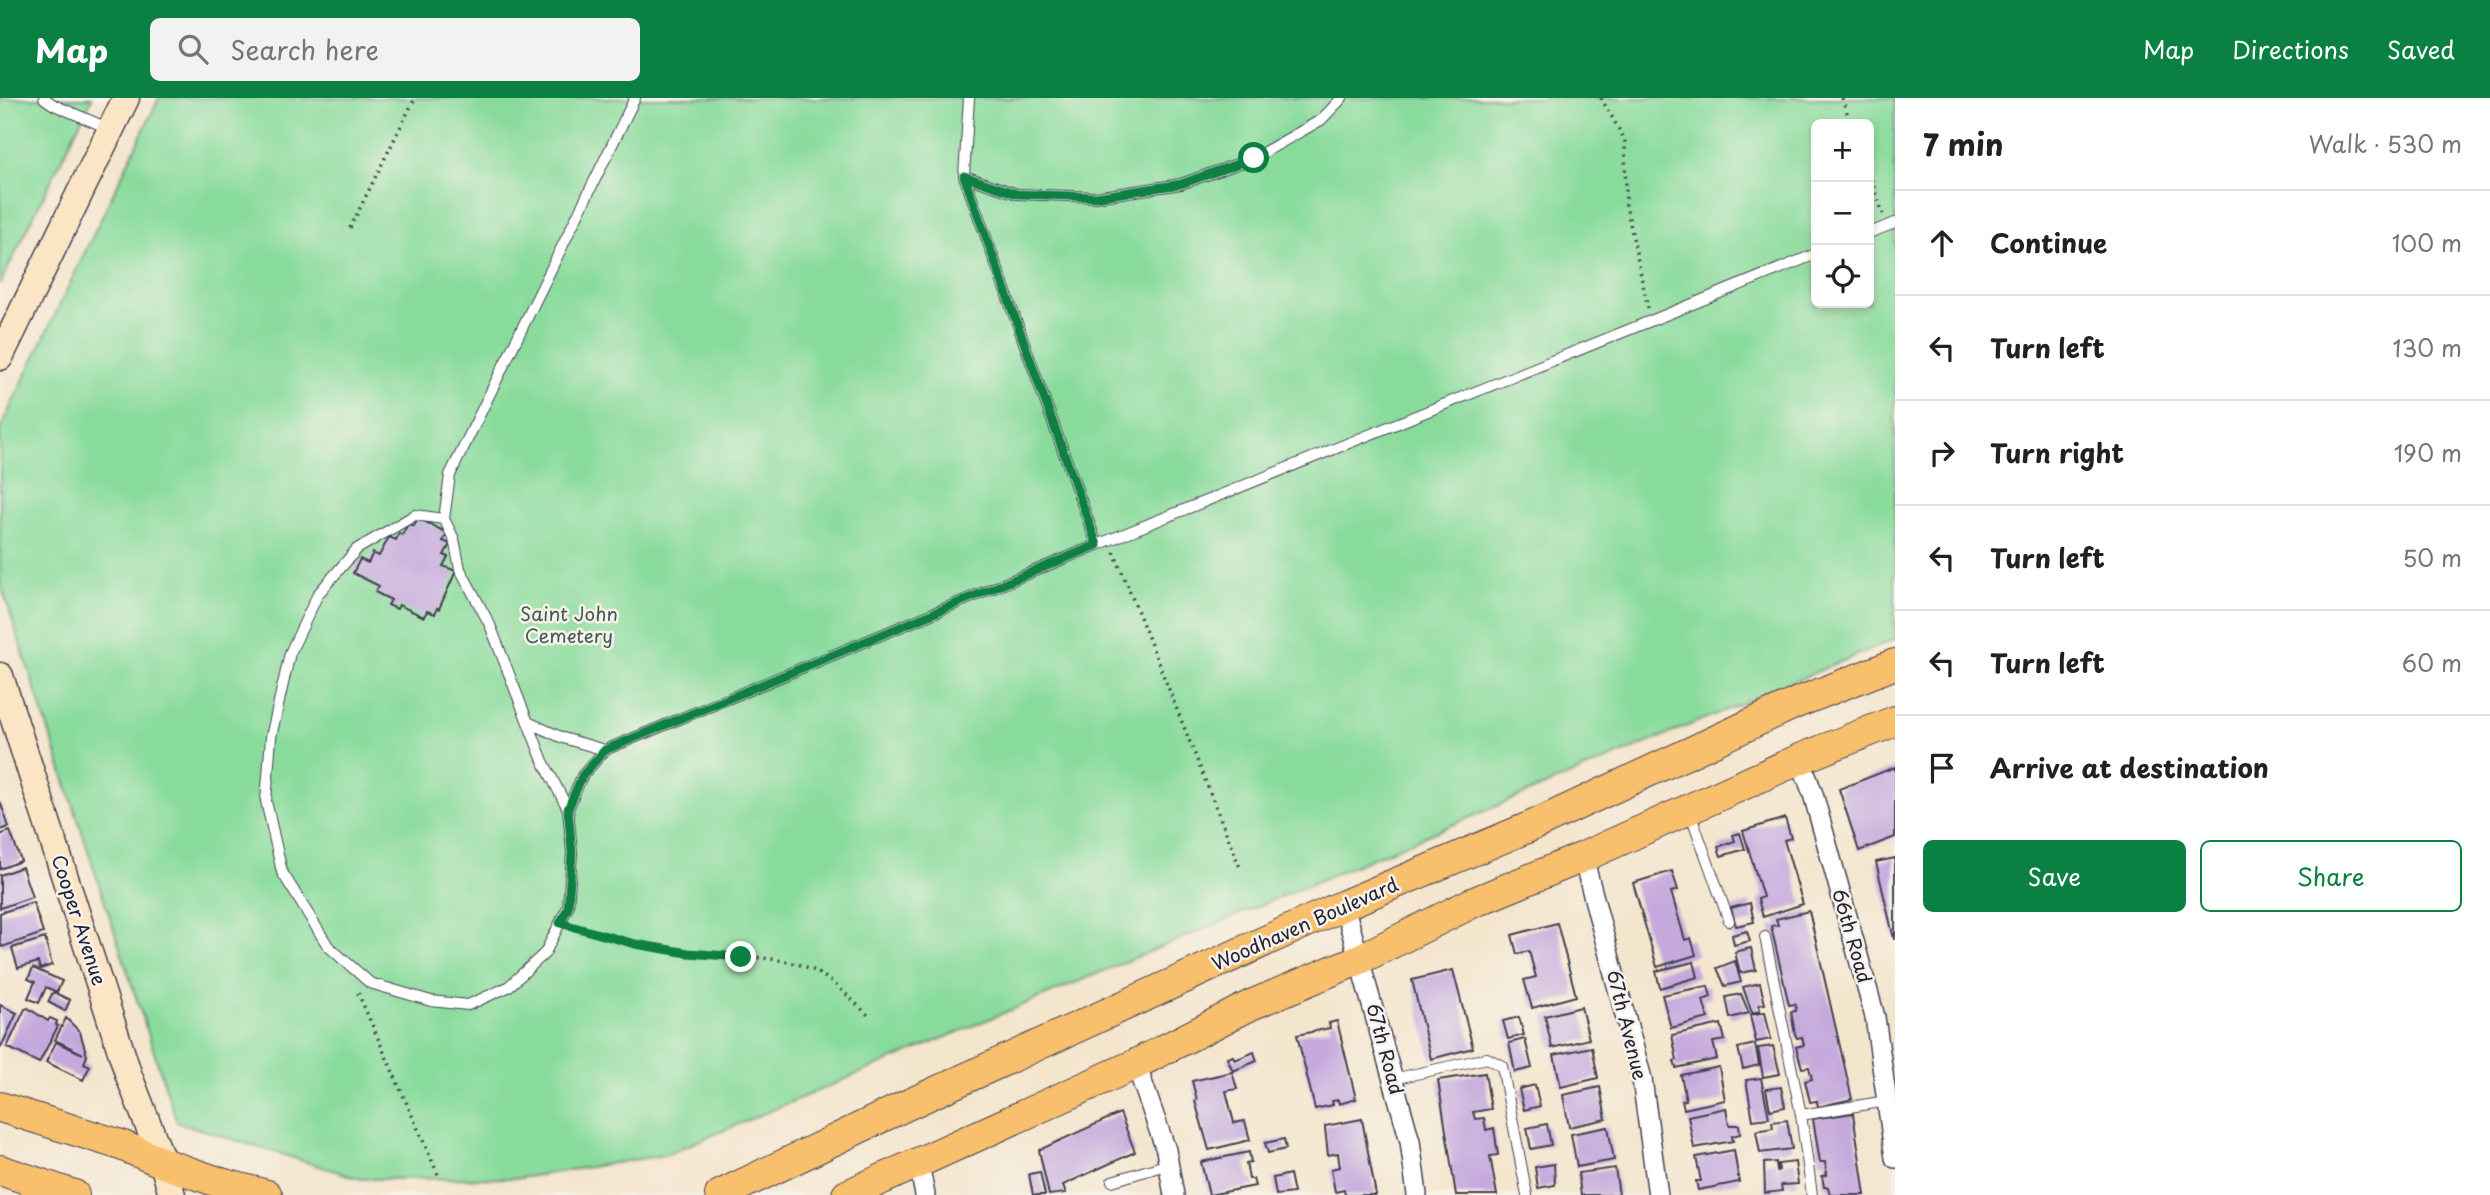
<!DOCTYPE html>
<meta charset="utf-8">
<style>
:root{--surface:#fff;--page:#f2f2f2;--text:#202124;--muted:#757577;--line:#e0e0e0;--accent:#0b8043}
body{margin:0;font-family:"Playpen Sans",sans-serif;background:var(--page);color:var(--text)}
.controls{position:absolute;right:21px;top:21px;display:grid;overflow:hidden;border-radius:10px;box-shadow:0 4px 10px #0003}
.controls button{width:63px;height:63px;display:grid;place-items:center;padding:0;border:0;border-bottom:2px solid var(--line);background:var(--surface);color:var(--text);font:35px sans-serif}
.stop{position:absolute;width:21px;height:21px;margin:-16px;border:5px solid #0b8043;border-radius:50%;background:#fff}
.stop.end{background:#0b8043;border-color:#fff;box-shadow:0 2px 7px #0008}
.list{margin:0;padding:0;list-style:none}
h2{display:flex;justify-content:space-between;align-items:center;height:91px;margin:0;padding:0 28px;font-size:30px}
h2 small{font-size:23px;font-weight:400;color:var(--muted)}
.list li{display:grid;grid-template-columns:46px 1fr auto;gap:21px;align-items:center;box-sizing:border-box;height:105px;padding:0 28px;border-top:2px solid var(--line)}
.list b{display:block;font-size:26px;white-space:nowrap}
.list em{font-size:23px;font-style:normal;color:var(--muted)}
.actions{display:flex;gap:14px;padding:21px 28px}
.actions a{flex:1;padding:16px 0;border:2px solid var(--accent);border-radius:10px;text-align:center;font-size:24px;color:var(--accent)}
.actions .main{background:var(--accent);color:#fff}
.icon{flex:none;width:38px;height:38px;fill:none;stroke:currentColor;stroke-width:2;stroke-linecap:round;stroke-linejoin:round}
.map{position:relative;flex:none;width:1895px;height:1097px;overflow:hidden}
header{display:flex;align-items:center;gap:42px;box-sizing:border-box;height:98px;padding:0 35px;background:var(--accent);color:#fff}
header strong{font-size:33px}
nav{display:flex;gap:38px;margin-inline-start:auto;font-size:24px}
.search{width:490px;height:63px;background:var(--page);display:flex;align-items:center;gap:18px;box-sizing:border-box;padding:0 24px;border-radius:10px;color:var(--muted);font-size:26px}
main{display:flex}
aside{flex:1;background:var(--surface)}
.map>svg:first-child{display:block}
</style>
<header>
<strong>Map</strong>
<div class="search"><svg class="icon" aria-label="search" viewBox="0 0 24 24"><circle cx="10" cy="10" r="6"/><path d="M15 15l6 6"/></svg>Search here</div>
<nav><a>Map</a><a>Directions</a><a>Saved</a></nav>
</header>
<main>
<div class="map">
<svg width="1895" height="1097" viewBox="0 0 1895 1097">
<rect width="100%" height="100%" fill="#f7f3e8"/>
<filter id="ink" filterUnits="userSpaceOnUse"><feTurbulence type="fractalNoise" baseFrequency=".0143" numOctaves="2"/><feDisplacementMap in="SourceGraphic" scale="14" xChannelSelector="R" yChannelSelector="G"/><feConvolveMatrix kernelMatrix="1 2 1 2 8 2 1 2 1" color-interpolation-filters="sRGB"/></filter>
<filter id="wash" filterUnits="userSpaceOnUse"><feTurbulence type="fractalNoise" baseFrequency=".00686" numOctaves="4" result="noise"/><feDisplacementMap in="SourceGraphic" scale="28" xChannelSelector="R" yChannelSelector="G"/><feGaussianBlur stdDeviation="1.57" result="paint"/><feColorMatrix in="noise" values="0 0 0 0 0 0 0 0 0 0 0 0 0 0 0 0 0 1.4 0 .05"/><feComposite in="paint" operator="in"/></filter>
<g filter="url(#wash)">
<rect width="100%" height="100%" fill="#f4e5cd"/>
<path fill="#89db9c" stroke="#567e6c" stroke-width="2" fill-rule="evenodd" d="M0,0h92l-92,186z
M159,0h1736v541l-1230,516 -145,23 -159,1 -184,-57 -177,-540v-153zM1816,26h53v179h-53z"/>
<g id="blocks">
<path fill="#c5a9dd" d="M418,420l29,15 -4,8 7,3 -6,11 4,2 -5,9 13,5 -17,38 -2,-1 -2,6 -8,-3 -3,6 -25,-12 -2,4 -9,-4 3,-5 -16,-8 4,-6 -26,-13 7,-14 8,4 5,-10 6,3 10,-19 7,3 3,-7 3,2 6,-11 6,2z
M1895,669v70l-36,14 -20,-62z
M0,703l9,26 -9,3z
M1785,720l6,20 -7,2 19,64 -40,13 -5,-18 5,-2 -20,-66z
M10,733l11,30 -21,8v-34z
M1740,735l5,16 -24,7 -3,-9 17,-6 -2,-6z
M1895,760v81h-1l-18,-77z
M22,769l10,30 -32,11v-33z
M1672,773l6,19 -7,2 14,48 6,-2 5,17 -39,12 -24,-84z
M33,804l10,31 -41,14 -2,-7v-27z
M1750,805l4,19 -18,4 -5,-18z
M1809,813l43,188 -34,8 -1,-6 -7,1 -5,-21 7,-2 -3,-12 -7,1 -6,-21 8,-2 -2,-8 -5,1 -2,-4 -4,-22 5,-1 -1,-7 -6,1 -18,-79 7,-1 -2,-6z
M1557,825l19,73 -44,12 -8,-28 12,-3 -7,-26 -12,3 -5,-19z
M1747,833l3,10 -16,4 -2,-10z
M45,840l7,27 -12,4 -2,-7 -20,6 -6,-20z
M1751,850l5,22 -16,3 -5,-21z
M1735,863l6,21 -16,4 -8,-18z
M1694,864l4,15 -38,11 -4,-17z
M33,870l29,13 -5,11 -11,-5 -7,16 -11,-5 7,-16 -7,-3z
M1453,872l20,78 -42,11 -19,-79z
M1760,885l5,21 -6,1 1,6 -8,2 -9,-26z
M1708,888l3,11 -8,3 5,18 -37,10 -9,-33z
M53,894l17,8 -5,11 -17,-9z
M1741,896l8,19 -19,5 -4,-21z
M0,907l17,8 -17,36z
M1581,909l8,32 -37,9 -7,-32z
M28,910l20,13 2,-3 7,3 -1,4 2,1 -19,37 -32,-16 18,-38z
M1765,914l6,27 -15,3 -6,-27z
M1519,919l5,18 -16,4 -5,-18z
M66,920l14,14 7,24 -3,7 6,3 -7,14 -37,-18 10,-20 27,12 -28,-14z
M1337,923l19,78 -17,5 -1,-4 -6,1 1,4 -18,4 -18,-74 33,-7 -1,-5z
M1721,926l4,16 -12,2 4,17 -41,9 -2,-7 3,-1 -5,-25z
M1525,941l7,29 -17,4 -6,-29z
M1755,946l4,21 -16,4 -5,-21z
M1773,948l7,28 -17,3 -5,-29z
M1592,949l6,31 -37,9 -7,-32z
M1254,954l3,9 -24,10 -6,-13 6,-2 2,4z
M1719,969l6,33 -41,9 -2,-8 4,-1 -5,-25z
M1232,974l5,17 -11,2 8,32 11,-2 5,19 -41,10 -14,-49 2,-1 -5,-19z
M1485,975l6,36 -18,3 2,7 9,-1 2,12 8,-2 4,27 -8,1 7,39h-41l-18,-115z
M1761,980l8,40 -16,2 -7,-40z
M1535,987l5,21 -16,4 -5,-21z
M1600,989l6,32 -37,8 -6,-32z
M1781,989l4,20 -15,3 -4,-21z
M1726,1010l3,17h10l1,9 -8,2 1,5 -39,7 -6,-32z
M1120,1015l15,39 -72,33 3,8 -17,2 -10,-45z
M1853,1015l12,82h-35l-2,-8h-4l-2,-11 5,-1 -2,-13h-5l-7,-43z
M1362,1021l14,76h-31l-1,-5 -9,2 -4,-23 9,-2 -1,-6 -1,-8 -10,2 -3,-27v-2z
M1787,1022l5,29 -32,4 -4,-22 17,-3 -1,-6z
M1547,1026l4,21 -20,4 -4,-21z
M1608,1029l6,33 -37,7 -6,-33z
M1284,1041l2,10 -18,4 -3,-10z
M1734,1052l5,32 -41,8 -2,-9h5l-5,-24z
M1249,1054l2,10 -5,1 3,16h4l2,7 -46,9 -8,-33z
M1776,1064l1,9 2,-1 -1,-6 17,-2 3,22 -17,1 1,6 -17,2 -1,-30z
M1554,1066l1,21 -17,3 -3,-21z
M1615,1070l4,27h-38l-3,-22z
M1040,1074l5,23h-12l-4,-21z
M1290,1076l4,19 -18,2 -3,-17z"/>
</g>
</g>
<g filter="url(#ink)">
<use href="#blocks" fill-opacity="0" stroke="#423f51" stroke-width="2"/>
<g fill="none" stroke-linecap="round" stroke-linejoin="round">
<g stroke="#423f51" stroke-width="12">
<path id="service" d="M44,0l10,7 56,24
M964,78l53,18 79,3 85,-13 73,-26 67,-38 21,-22
M1869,135l26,-10
M444,421l6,-44 185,-377
M1097,447l719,-291
M530,625l33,15 42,12
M568,711l-25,-48 -53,-136 -30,-56 -6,-30 -10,-20 -29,-4 -58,34 -39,45 -28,59 -19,84 -5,64 16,71 46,74 42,37 61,18 37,4 40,-18 37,-34 23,-46 4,-54 -4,-44 14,-33 23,-26 492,-205 -133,-369 5,-78
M1690,714l39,109
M1765,839l36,178 11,80
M1393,981l94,-21 15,8 25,129
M1801,1017l86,-14
M1112,1083l57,-17"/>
</g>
<g stroke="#423f51" stroke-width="22">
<path id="minor" d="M1800,661l13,35 62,223 20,141
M1583,759l59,222 16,116
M1344,807l66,236 7,54
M1136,966l30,86 8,45
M919,1066l6,31"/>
</g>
<g stroke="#423f51" stroke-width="29">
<path id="secondary" d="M0,259l126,-259
M0,578l129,400 34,87 9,32"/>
</g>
<g stroke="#423f51" stroke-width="32">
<path id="primary" d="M0,1009l121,38 42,18 58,20 46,12
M0,1072l74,25
M720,1097l187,-90 437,-200 190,-80 262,-122 99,-39
M847,1097l289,-131 115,-59 109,-46 112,-56 111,-46 217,-98 95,-38"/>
</g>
<path stroke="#423f51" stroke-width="3.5" stroke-dasharray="2 5" stroke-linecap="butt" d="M1601,0l24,42 1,65 22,103
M1842,0l9,26
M1869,75l14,41
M350,130l65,-130
M1114,454l127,318
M572,828c39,11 76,22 115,27 39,5 92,0 128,18 20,11 37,29 54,45
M358,895l82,186"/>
<use href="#service" stroke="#fff" stroke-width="10"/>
<use href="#minor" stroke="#fff" stroke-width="19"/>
<use href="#secondary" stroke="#fce5c4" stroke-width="26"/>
<use href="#primary" stroke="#f8bf6c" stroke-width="30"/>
</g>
</g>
<g fill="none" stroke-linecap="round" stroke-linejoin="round" filter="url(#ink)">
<path stroke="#0b8043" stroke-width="9" d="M741,859l-53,-4 -53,-9 -75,-21 8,-15 4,-55 -4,-44 14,-33 23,-26 492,-205 -133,-369 53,18 79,3 85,-13 73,-26"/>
</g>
<g text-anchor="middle" stroke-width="5" stroke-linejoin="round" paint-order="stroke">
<g font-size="19" fill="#415a58" stroke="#f7f3e8">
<text x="569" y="523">Saint John<tspan x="569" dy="22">Cemetery</tspan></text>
</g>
<g font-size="19" fill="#22223b" stroke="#f7f3e8">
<text transform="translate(79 822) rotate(72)" y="7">Cooper Avenue</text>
<text transform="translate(1305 826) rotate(-24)" y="7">Woodhaven Boulevard</text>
<text transform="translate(1852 838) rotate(74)" y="7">66th Road</text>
<text transform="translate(1627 927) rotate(76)" y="7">67th Avenue</text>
<text transform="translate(1385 951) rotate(75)" y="7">67th Road</text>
</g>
</g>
</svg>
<div class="controls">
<button>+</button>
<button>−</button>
<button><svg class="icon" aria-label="locate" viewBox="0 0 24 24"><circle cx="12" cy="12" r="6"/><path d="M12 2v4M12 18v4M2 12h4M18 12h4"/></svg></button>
</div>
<div class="stop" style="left:1254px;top:60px"></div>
<div class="stop end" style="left:741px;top:859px"></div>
</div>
<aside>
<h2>7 min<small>Walk · 530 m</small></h2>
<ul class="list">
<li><svg class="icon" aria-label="ahead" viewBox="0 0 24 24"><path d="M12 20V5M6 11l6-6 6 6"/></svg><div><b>Continue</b></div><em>100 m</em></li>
<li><svg class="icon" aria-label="left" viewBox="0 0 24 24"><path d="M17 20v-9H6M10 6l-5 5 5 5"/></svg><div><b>Turn left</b></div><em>130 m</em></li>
<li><svg class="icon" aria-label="right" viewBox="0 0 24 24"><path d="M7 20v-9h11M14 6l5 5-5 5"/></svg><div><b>Turn right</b></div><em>190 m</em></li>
<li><svg class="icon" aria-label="left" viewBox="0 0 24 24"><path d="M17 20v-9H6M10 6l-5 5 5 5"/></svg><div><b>Turn left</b></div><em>50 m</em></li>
<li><svg class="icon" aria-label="left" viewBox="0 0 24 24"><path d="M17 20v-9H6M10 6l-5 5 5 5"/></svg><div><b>Turn left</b></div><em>60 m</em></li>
<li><svg class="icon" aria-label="arrive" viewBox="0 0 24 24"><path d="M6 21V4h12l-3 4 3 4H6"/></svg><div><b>Arrive at destination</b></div></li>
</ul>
<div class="actions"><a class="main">Save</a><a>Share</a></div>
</aside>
</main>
